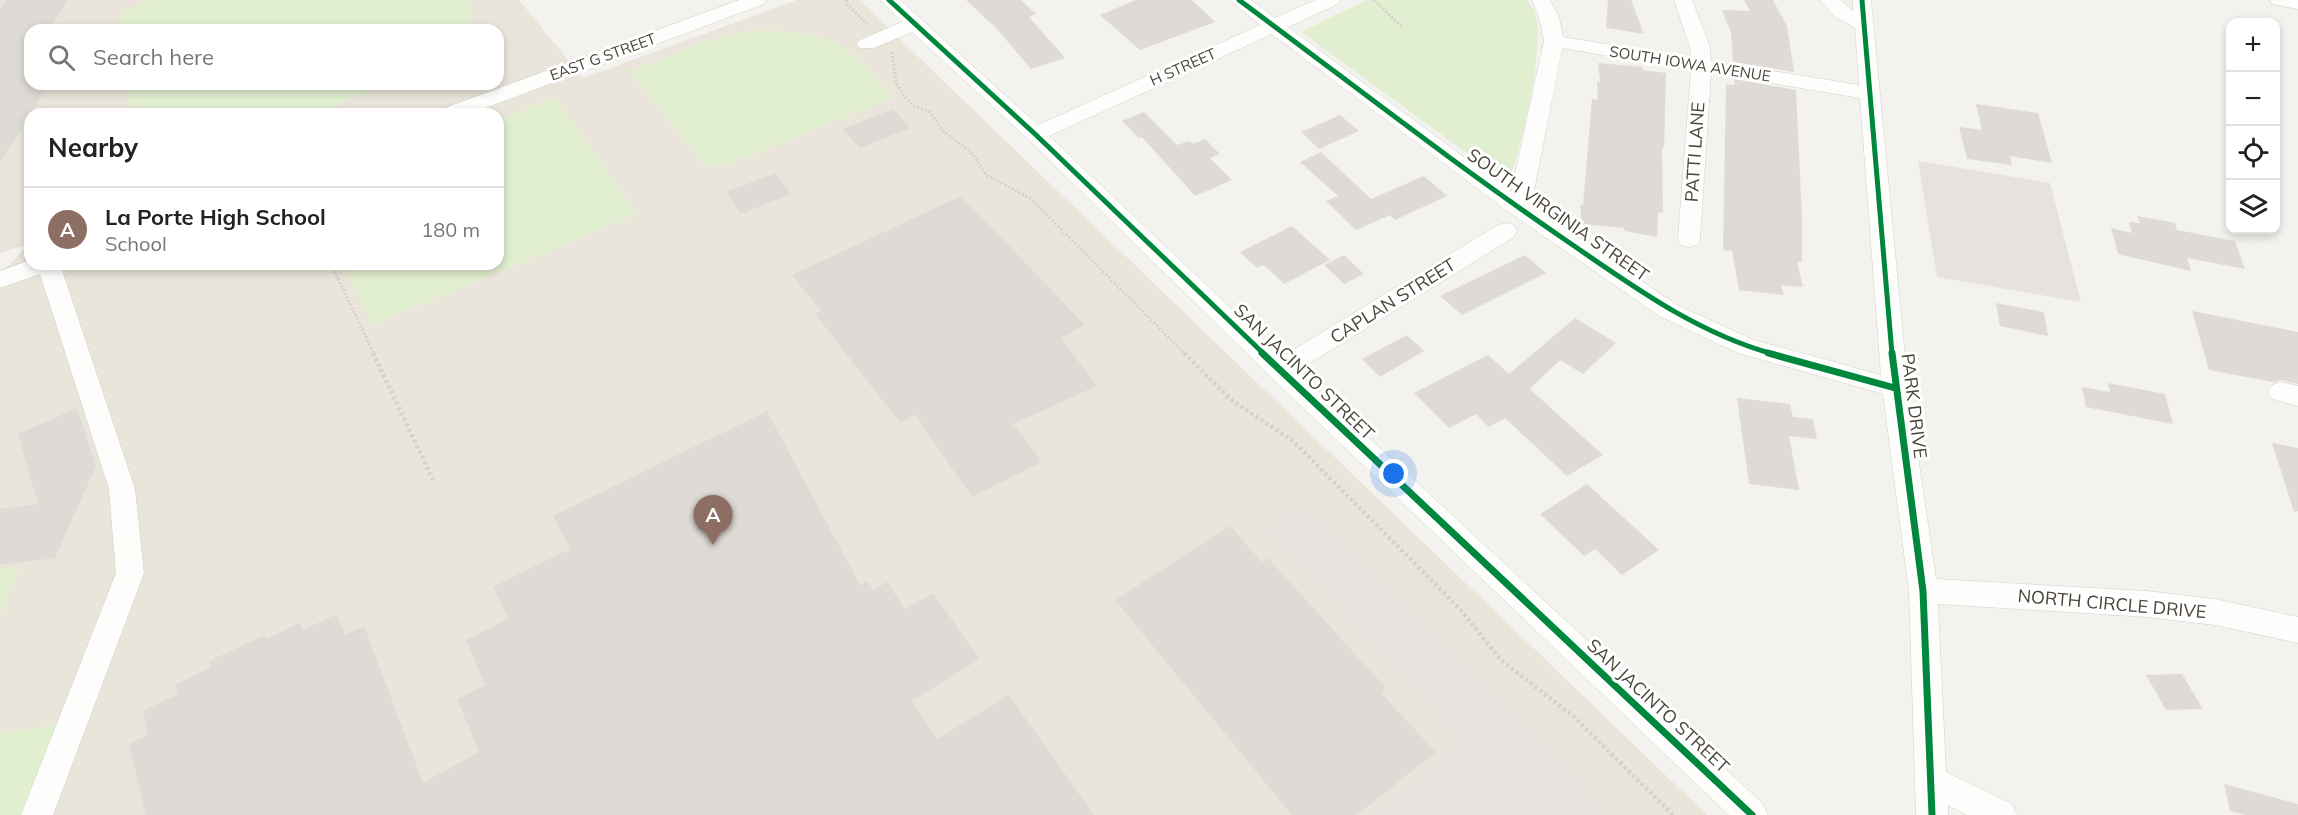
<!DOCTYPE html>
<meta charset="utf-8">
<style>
:root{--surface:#fff;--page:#f6f6f6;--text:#222;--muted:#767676;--line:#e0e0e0;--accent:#868178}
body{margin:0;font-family:Mulish,sans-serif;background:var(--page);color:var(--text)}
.controls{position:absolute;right:18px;top:18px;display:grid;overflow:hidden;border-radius:12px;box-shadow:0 3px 9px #0003}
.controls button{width:54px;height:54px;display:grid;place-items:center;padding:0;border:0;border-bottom:2px solid var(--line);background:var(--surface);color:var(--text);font:30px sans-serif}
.you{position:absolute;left:1394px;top:474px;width:21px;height:21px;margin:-15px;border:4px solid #fff;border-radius:50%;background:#1a73e8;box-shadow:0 0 0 9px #1a73e833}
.badge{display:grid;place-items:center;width:39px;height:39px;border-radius:50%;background:var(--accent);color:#fff;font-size:20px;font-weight:700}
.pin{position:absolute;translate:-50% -50px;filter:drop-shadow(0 2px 3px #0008)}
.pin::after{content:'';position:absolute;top:32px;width:21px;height:18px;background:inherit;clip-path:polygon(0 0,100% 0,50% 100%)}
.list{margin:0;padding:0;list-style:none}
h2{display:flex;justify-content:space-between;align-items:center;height:78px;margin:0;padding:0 24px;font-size:26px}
h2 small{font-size:20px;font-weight:400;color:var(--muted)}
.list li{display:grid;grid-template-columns:39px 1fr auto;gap:18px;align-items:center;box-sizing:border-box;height:84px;padding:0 24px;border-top:2px solid var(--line)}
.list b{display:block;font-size:22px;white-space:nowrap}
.list p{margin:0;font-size:20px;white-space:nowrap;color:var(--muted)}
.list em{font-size:20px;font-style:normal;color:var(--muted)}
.icon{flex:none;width:33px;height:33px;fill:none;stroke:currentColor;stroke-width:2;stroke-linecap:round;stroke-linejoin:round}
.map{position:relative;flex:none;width:2298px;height:815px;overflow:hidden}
.search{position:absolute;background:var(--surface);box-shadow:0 3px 9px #0003;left:24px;top:24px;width:480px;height:66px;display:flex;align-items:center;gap:15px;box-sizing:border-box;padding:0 21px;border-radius:18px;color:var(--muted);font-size:22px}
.panel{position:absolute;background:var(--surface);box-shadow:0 3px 9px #0003;left:24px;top:108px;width:480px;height:162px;border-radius:18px}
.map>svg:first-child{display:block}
</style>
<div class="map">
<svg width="2298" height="815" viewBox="0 0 2298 815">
<rect width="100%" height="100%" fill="#f4f2ee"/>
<path fill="#eae5da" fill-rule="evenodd" d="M0,0h519l64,78 214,-78h62l848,815h-1707v-541l29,-30 -29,9zM30,30h468v54h-468zM30,114h468v150h-468z"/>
<path fill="#e1eecf" d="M148,0h318l6,9 -4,21h-348l-1,-15z
M1367,0h160c3,5 8,11 9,17 8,35 -15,132 -28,166l-207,-151z
M748,31c34,-1 75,-1 103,22 15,13 29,30 42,44l-170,70 -20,-3 -73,-93 75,-29z
M124,84h261l-70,30h-182z
M555,98l82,116 -265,111 -29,-61h155v-145z
M20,566l-20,48v-45z
M58,724l-36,91h-22v-82z"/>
<path fill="#e6e3df" d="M1918,161l132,22 31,119 -144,-25z
M1303,503l239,239 71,73h-239l85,-75 -196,-212z"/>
<path fill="#dedbd6" d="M7,0h61l-19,30h-19v54h19l-49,79v-154z
M966,0h55l15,14 -7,3 36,41 -34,11 -34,-40z
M1136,0h56l23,22 -75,28 -40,-35z
M1608,0h23l13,34 -38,-6z
M1744,0h29l14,26 7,46 -61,-10 -2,-30 -9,-22 28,1z
M1598,63l45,4 -1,3 24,3 -2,75h-2l1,65 -5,-1 -1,25 -33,-6v-3l-42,-4 -2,-19h3l9,-106 6,1 -1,-19 3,1z
M1734,79l62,11 6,127v45h-5l6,25 -22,-2 3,10 -45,-5 -7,-39 -9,-1 3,-166 9,1z
M1976,104l62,9 14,50 -42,-7 2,9 -45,-6 -8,-32 23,3z
M893,109l17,19 -50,20 -17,-19z
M1144,112l33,33 13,-4 3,3 12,-5 15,15 -10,4 22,22 -37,16 -53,-59 -3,1 -17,-17z
M1340,115l19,16 -40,18 -18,-17z
M1321,152l50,47 53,-23 23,20 -52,24 -5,-5 -34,15 -30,-29 12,-5 -38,-34z
M775,173l16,21 -50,20 -15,-22z
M961,196l124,129 -24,13 36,48 -84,38 29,38 -70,35 -57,-82 -15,8 -85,-109 6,-3 -29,-36z
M2137,216l38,7 2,7 58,11 10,28 -58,-11 4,13 -73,-17 -7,-26 21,5 -3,-11 11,1z
M1292,226l38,34 -46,24 -20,-19 -7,3 -17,-16z
M1344,255l20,19 -20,10 -20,-19z
M1525,255l21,18 -84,42 -22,-19z
M1996,303l48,9 4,24 -48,-10z
M2192,311l106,21v52l-16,-4 -9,2 -64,-12z
M1575,318l41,25 -33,31 -23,-14 -30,29 73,66 -36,21 -62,-58 -16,9 -13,-13 -27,14 -35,-35 74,-38 21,19z
M1407,335l17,16 -44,26 -18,-18z
M2108,383l57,11 8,30 -87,-17 -4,-20 28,5z
M1737,398l53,6 3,13 20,2 4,20 -28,-3 10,54 -50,-6z
M77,408l19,58 -41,92 -55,7v-56l38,-5 -20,-70z
M767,411l93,174 7,-4 7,9 13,-8 18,27 28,-16 47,66 -68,42 25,38 72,-44 85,120h-948l-17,-71 19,-9 -5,-24 35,-17 -3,-9 36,-18 -2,-6 56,-26 1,4 33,-16 4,7 34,-16 8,21 19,-9 59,157 56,-31 -22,-53 28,-14 -19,-45 42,-21 -15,-32 77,-38 -17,-33z
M2272,443l26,5v63l-4,1z
M1587,484l72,66 -37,25 -27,-26 -11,7 -44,-42z
M1230,526l32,36 6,-4 118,130 -5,5 55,59 -79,63h-65l-177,-215z
M2182,674l21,35 -37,1 -20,-35z
M2224,784l74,20v11h-53l-15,-4z"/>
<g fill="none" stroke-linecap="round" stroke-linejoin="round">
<g stroke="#d2d0cb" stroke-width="1">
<path id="minor" d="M739,0h27l-2,4 -295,110h-30l3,-5z
M880,0h20l138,125 222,-100 -30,-25h21l24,18 40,-18h25l-2,4 -50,23 223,165 33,-151 -5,-24 -7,-17h18l9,17 4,20 128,21 -1,-11 -16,-47h18l18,47 1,14 148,24 -4,-57 -21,-12 -14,-16h20l13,11v-11h18l37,388 28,191 211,12 68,8 83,18v26l-83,-18 -68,-8 -209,-13 8,168 66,32 5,11h-50l-19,-10v10h-32l-7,-224 -26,-197 -145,-41 -77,-36 -155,-107 -234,-176 -223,102 233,221 216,-132 8,-2 8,2 3,6 -3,6 -217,134 466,433 5,11h-39l-458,-438 -243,-238 -116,-107 -38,16h-14l-3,-4 3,-4 42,-18zM1562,48l129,22 -13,169 3,6 8,2 8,-2 3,-6 11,-166 149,25 21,277 -127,-35 -77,-35 -150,-102 7,-12z
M2270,0h28v9l-26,-5z
M30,260v4h30l75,225 9,84 -91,242h-32l95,-242 -7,-84 -69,-215 -40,14v-17z
M2281,382l17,4v20l-26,-7 -4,-7 4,-7z"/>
</g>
<path stroke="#d3d2cc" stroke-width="3" stroke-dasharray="2 2" stroke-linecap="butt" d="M847,0l-1,3 21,21
M1374,0l29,28
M892,52l4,31 9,14 9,9 16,6 13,19 29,22 14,22 44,23 155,156
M331,264l43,90"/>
<path stroke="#d3d2cc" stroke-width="4.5" stroke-dasharray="3 3" stroke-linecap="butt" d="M373,353l60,127
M1184,353l47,47 62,41 166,167 42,52 72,56 100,99"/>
<use href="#minor" fill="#fdfdfc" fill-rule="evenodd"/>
<g stroke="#fff" stroke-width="8">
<path id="cycleway-far1" d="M889,0l146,134 229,220
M1239,0c108,80 214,163 325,239 66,45 130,93 209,115
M1862,0l30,354"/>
</g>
<g stroke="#fff" stroke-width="10">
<path id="cycleway" d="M1262,353l490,462
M1768,353l127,35
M1892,353l31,238 9,224"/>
</g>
<use href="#cycleway-far1" stroke="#00873e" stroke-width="5"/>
<use href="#cycleway" stroke="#00873e" stroke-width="7"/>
</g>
<g text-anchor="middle" stroke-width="6" stroke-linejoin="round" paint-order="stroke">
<g font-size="15" fill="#4b4439" stroke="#fff">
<text transform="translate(603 57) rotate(-20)" y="5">EAST G STREET</text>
<text transform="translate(1690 64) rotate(9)" y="5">SOUTH IOWA AVENUE</text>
<text transform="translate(1183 67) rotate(-24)" y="5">H STREET</text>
</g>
<g font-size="18" fill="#4b4439" stroke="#fff">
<text transform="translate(1695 152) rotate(-86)" y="6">PATTI LANE</text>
<text transform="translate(1558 215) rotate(35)" y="6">SOUTH VIRGINIA STREET</text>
<text transform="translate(1393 301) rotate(-32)" y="6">CAPLAN STREET</text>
<text transform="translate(1304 372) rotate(44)" y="6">SAN JACINTO STREET</text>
<text transform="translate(1914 406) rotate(83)" y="6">PARK DRIVE</text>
<text transform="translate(2112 604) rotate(5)" y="6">NORTH CIRCLE DRIVE</text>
<text transform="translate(1658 706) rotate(43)" y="6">SAN JACINTO STREET</text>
</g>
</g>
</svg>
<div class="controls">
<button>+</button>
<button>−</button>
<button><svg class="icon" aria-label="locate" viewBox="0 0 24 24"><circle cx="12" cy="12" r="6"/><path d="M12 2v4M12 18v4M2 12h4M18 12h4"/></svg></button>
<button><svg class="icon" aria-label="layers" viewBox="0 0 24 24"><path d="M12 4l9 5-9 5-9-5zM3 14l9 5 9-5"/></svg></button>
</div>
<div class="you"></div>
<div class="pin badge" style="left:713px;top:545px;background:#8d6e63">A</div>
<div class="search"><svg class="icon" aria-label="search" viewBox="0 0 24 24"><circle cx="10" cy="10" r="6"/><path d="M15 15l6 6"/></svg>Search here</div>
<section class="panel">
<h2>Nearby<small></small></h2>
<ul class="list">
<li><span class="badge" style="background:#8d6e63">A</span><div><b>La Porte High School</b><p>School</p></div><em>180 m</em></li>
</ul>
</section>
</div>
